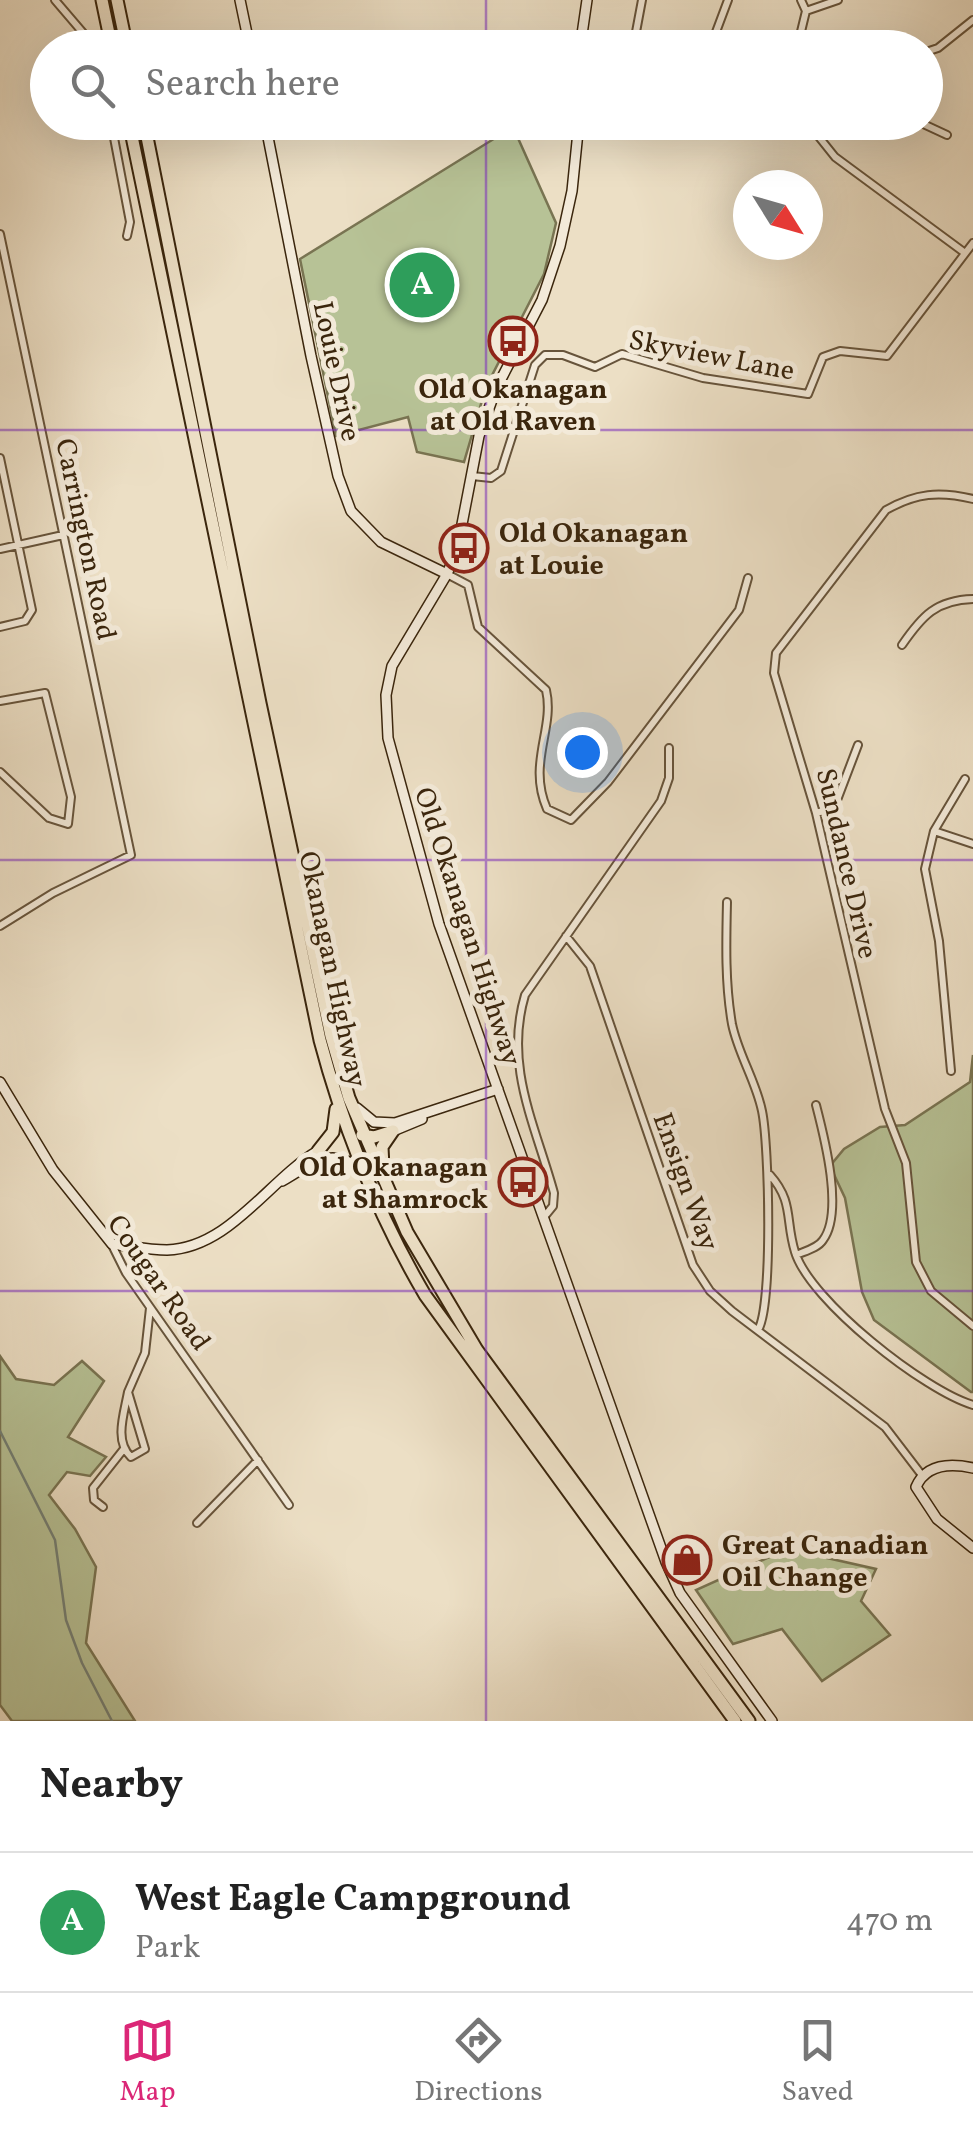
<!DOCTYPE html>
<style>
:root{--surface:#fff;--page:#f6f6f6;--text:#222;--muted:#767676;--line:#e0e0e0;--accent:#db2777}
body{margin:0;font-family:Vollkorn,serif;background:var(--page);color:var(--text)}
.compass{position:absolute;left:733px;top:170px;width:90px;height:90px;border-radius:50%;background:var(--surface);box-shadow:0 10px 40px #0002;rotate:127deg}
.you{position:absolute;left:582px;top:752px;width:35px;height:35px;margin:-25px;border:8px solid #fff;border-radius:50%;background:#1a73e8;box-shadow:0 0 0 15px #1a73e833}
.badge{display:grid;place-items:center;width:65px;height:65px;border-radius:50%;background:var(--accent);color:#fff;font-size:32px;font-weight:700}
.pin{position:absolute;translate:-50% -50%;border:5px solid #fff;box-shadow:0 2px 10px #0006}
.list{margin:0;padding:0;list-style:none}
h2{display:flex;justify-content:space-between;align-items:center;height:130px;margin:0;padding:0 40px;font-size:42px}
h2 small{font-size:32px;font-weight:400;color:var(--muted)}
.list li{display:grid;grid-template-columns:65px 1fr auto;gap:30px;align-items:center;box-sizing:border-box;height:140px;padding:0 40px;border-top:2px solid var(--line)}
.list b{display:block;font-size:38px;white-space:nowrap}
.list p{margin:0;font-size:32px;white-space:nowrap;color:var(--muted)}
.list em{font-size:32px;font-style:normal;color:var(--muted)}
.icon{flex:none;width:55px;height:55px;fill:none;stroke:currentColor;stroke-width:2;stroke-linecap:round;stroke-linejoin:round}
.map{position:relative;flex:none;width:973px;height:1721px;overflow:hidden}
.search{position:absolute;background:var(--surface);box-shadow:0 10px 40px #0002;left:30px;right:30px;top:30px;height:110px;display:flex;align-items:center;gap:25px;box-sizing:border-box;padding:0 35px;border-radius:55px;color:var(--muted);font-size:38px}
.sheet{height:270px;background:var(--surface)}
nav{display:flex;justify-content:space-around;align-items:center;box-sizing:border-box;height:140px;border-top:2px solid var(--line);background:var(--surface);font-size:28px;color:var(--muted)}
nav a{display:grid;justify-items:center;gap:5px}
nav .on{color:var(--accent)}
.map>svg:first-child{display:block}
</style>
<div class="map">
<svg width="973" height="1721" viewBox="0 0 973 1721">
<rect width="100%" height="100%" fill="#ecdfc5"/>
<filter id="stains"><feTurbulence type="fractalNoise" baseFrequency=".002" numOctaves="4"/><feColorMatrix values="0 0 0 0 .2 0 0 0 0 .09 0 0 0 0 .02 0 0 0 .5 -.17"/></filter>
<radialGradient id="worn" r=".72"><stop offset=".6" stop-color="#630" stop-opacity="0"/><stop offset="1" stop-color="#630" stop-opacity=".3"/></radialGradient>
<path fill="#b7c296" stroke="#797452" stroke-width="2.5" d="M513,127l43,96 -12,51 -58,113 -22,75 -47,-10 -9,-35 -72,19 -36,-177z
M973,1055v337h-2l-97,-72 -12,-28 -17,-94 -15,-32 14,-17 36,-22 25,-2 65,-43z
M0,1356l16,23 38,6 28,-24 22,20 -36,56 38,20 -16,19 -23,-4 -18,23 26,34 21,38 -10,76 49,78h-123l-12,-16z
M787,1549l89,20 -15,32 29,34 -68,46 -40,-52 -49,15 -37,-54z"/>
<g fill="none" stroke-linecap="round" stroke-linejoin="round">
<path stroke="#748075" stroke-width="2.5" d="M0,1431l55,109 11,80 16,43 30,58"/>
<g stroke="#67543b" stroke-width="10">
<path id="street" d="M55,0l41,48
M806,11l32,-11
M633,48l9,-48
M710,48l18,-48
M797,48l9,-37 -5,-11
M926,52l12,-4 35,-28
M111,122l19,100 -3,14
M807,122l28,35 130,96
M919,122l28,13
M0,234l131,621 -78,38 -53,33
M0,458l32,152 -7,11 -25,6
M472,476l19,2 10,-7 34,-106 10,-10h18l32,12 27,-13 81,24 105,16 15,-37 17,-6 47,5 86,-113
M973,499c-34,-8 -57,-6 -87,11l-110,143 -2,20 42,140 69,296 21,54 10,99 15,29 42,35
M0,549l63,-14
M447,574l21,11 10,42 68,63c9,39 -19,73 1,119l24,11 37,-38 131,-172 9,-32
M902,645c20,-29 34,-45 71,-46
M0,701l45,-8 26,104 -3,27 -19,-6 -49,-46
M816,813l18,-5 24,-63
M934,831l39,13
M727,902c-1,41 -2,82 5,122 6,30 24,57 30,87 7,33 11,195 -4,219
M566,936l24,30 103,299 17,26 22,20 153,116 36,47
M951,1071l-12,-130 -14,-72 9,-38 31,-52
M770,1175c24,27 15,45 25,77 15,49 130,139 178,153
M544,1217l9,-11 1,-13c-19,-69 -50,-127 -29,-198l136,-194 8,-23v-30
M112,1245l14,28 163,232
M796,1255c9,-4 22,-7 27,-15 21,-28 1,-104 -7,-135
M128,1392c-4,22 -14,49 3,65l14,-8 -17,-57 17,-39 5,-45
M103,1507l-9,-7 -1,-12 30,-38
M197,1523l61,-63"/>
</g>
<g stroke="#3b260d" stroke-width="12">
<path id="secondary" d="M240,0l10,48
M580,48l7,-48
M265,122l46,234 27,120 13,35 30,31 66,32
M579,122l-7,69 -12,55 -18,54 -46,89 -17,47 -22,114 -10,24 -55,92 -6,29 2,43 51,186 227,638 14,31 92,128
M0,1082l53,88 59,74c18,2 37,6 55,6 63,-2 102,-71 151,-99
M357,1108l17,14 21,1 103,-34
M393,1131l29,-12
M282,1181c28,-16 51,-37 79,-10
M973,1468c-23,-5 -47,-4 -57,19l21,32 36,29"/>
</g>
<g stroke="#3b260d" stroke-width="15">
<path id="highway" d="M102,0l10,48
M117,0l10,48
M129,122l191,918c24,90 58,175 105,255l310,426
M144,122l116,581 71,333 18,62 58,134 70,118 272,371
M362,1135l12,2 19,-6
M318,1151l15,-19 3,-23
M383,1167l-1,-20 11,-16"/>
</g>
<use href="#street" stroke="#f3ead9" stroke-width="6"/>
<use href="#secondary" stroke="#f3ead9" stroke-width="9"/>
<use href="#highway" stroke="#ecdfc5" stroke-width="11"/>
</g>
<path fill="none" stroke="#7b2cbf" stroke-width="2.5" stroke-opacity="0.55" d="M486,0v48M486,122v1599M0,430h973M0,860h973M0,1291h973"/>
<defs>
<g id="bus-ring" transform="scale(2.5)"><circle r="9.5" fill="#f3ead9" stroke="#8f2418" stroke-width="1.5"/><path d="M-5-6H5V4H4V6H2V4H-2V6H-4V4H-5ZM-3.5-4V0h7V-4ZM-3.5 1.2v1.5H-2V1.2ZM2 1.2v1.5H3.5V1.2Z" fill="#8f2418"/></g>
<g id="shop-ring" transform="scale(2.5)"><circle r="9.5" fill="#f3ead9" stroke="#8f2418" stroke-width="1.5"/><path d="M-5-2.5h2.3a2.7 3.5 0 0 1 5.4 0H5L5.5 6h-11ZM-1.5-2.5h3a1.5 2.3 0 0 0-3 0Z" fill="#8f2418"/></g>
</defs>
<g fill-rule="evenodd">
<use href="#bus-ring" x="513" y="341"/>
<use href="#bus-ring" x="464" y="548"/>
<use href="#bus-ring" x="523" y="1182"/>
<use href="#shop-ring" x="687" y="1560"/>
</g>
<g text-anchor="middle" stroke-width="10" stroke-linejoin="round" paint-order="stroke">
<g font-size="28" fill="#3b260d" stroke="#f3ead9">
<text transform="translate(712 354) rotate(11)" y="10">Skyview Lane</text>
<text transform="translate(338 371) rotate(78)" y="10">Louie Drive</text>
<text transform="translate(87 539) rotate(78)" y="10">Carrington Road</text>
<text transform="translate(848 863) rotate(77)" y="10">Sundance Drive</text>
<text transform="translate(469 926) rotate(72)" y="10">Old Okanagan Highway</text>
<text transform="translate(334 969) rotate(78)" y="10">Okanagan Highway</text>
<text transform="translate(687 1181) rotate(70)" y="10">Ensign Way</text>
<text transform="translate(160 1282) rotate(55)" y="10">Cougar Road</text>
</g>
<g font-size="28" font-weight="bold" fill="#3b260d" stroke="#f3ead9" text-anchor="start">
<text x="513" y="398" text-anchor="middle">Old Okanagan<tspan x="513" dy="32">at Old Raven</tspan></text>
<text x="499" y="542">Old Okanagan<tspan x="499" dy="32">at Louie</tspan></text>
<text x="488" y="1176" text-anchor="end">Old Okanagan<tspan x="488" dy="32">at Shamrock</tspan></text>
<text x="722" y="1554">Great Canadian<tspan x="722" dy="32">Oil Change</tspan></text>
</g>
</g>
<rect width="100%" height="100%" filter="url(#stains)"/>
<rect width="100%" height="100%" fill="url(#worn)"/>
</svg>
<svg class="compass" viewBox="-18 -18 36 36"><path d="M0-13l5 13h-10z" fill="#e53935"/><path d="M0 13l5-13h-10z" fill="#767676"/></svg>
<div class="you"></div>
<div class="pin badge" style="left:422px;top:285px;background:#2e9e5b">A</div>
<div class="search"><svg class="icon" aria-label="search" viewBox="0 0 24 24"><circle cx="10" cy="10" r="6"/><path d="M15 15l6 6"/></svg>Search here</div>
</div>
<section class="sheet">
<h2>Nearby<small></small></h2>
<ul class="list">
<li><span class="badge" style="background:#2e9e5b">A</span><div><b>West Eagle Campground</b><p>Park</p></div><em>470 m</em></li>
</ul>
</section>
<nav>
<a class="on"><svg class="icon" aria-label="map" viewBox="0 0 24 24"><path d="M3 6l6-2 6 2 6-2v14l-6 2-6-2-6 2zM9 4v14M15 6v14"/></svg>Map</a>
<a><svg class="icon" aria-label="directions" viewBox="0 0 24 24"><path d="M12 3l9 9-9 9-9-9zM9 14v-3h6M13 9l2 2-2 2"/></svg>Directions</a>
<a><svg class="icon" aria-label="saved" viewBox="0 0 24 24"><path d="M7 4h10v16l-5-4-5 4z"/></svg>Saved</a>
</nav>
